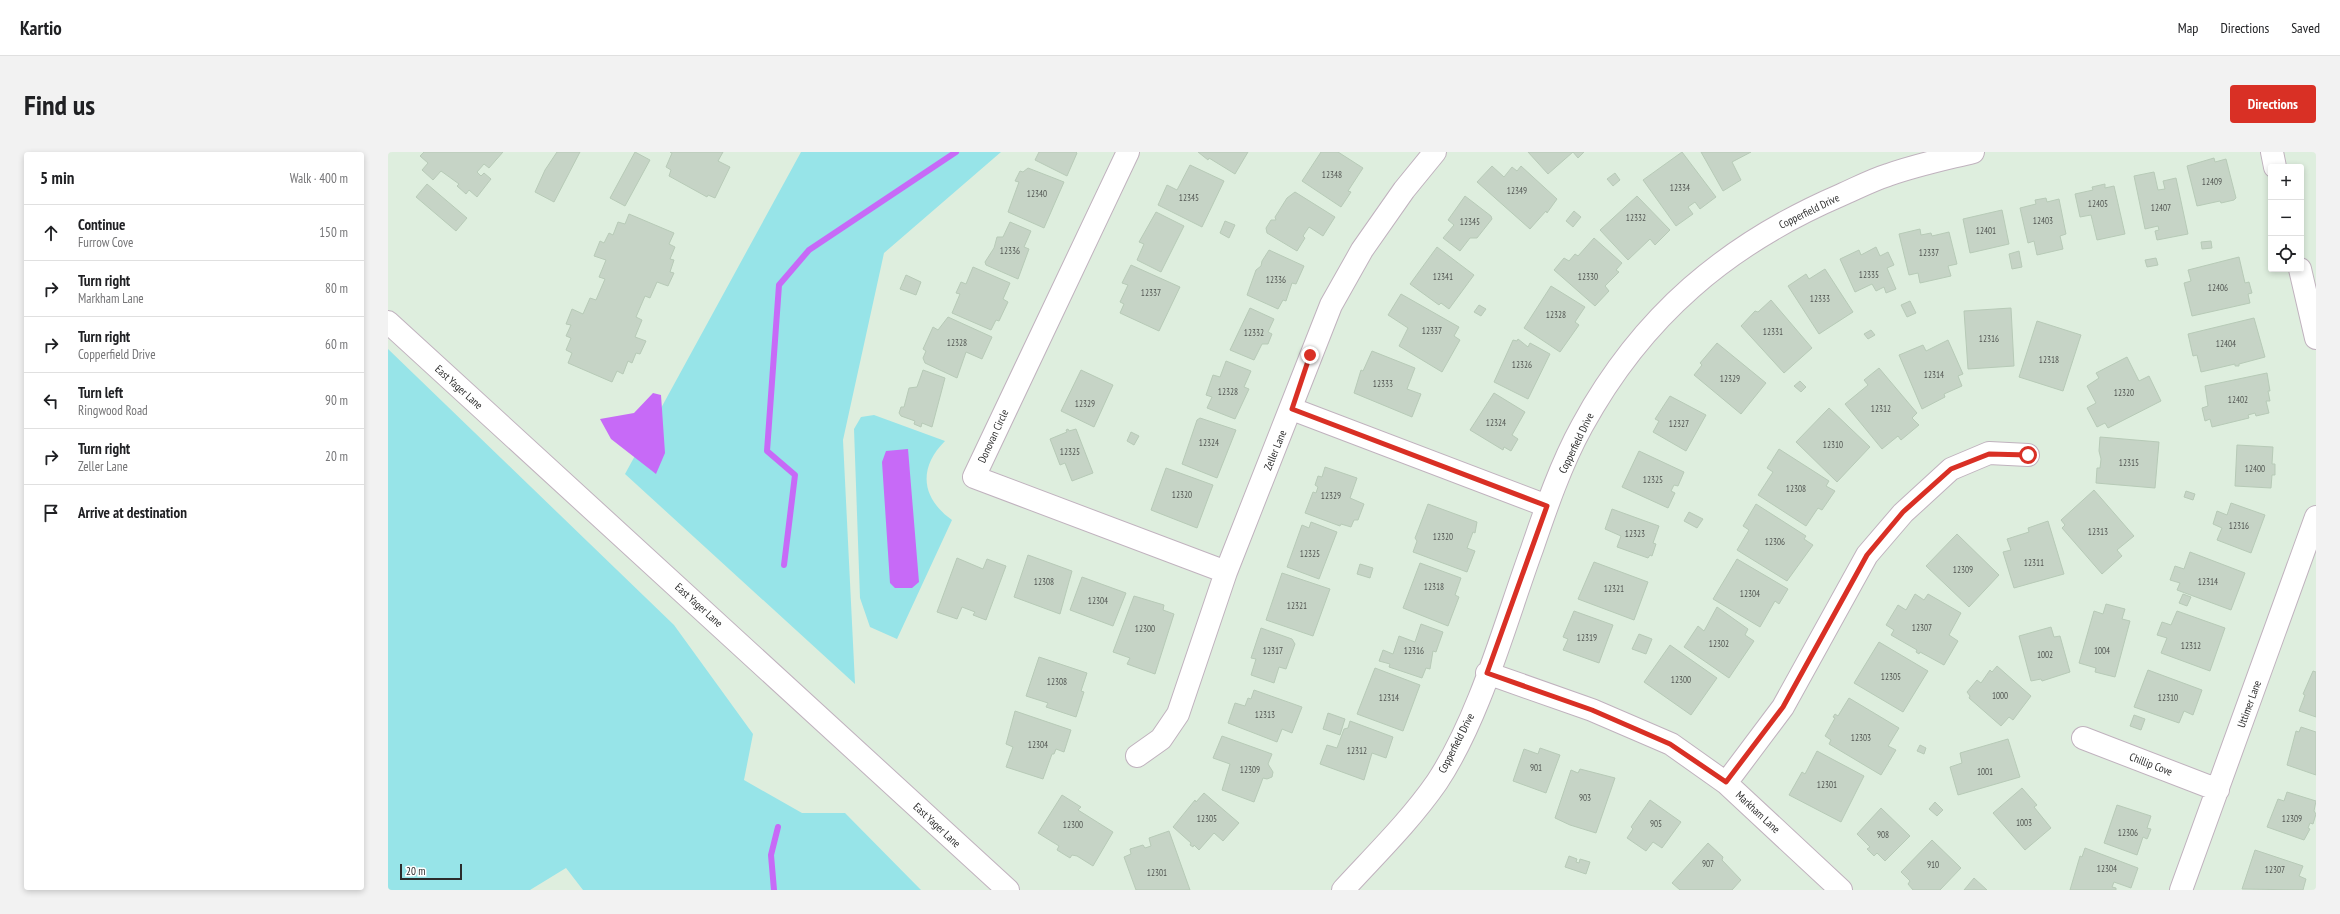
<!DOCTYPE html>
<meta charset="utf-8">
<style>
:root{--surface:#fff;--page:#f2f2f2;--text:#202124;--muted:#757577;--line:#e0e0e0;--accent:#d93025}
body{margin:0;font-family:"PT Sans Narrow",sans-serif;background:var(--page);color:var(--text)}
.controls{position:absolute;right:12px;top:12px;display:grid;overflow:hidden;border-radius:4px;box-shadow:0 2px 6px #0003}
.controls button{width:36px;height:36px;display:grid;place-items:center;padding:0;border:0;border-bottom:1px solid var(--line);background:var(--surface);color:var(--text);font:20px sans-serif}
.scale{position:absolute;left:12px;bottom:10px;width:62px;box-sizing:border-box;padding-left:4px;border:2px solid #2c2c2c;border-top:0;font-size:11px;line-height:14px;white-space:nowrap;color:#2c2c2c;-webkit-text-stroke:3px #fff;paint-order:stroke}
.stop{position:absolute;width:12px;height:12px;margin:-9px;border:3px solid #d93025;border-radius:50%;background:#fff}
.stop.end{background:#d93025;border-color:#fff;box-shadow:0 1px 4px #0008}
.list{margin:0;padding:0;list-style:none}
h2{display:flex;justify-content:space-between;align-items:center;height:52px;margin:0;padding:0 16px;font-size:17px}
h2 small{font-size:13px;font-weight:400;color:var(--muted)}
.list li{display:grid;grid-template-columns:26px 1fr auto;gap:12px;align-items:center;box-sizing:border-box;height:56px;padding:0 16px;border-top:1px solid var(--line)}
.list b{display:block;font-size:15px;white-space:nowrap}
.list p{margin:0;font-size:13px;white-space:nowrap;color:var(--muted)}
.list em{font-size:13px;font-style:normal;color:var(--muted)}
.icon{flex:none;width:22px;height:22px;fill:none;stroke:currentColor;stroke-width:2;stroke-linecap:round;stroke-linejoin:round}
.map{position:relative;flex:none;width:1928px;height:738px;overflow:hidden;border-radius:4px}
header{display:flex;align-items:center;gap:24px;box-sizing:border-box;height:56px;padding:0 20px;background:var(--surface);border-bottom:1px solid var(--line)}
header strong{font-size:19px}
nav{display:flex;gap:22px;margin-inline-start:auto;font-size:14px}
.intro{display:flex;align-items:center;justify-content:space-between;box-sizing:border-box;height:96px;padding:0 24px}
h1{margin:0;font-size:28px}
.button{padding:10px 18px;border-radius:4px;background:var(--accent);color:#fff;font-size:14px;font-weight:700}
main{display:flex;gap:24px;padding:0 24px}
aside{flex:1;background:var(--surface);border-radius:4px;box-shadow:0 2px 6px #0003}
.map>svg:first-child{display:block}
</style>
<header>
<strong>Kartio</strong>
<nav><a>Map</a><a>Directions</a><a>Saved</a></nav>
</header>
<div class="intro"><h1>Find us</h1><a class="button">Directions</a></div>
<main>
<aside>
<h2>5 min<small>Walk · 400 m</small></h2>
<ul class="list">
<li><svg class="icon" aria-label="ahead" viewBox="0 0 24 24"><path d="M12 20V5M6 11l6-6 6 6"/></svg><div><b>Continue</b><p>Furrow Cove</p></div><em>150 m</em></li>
<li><svg class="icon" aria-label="right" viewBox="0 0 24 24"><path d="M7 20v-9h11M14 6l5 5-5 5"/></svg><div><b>Turn right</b><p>Markham Lane</p></div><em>80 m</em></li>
<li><svg class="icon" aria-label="right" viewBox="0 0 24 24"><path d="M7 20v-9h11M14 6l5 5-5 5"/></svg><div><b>Turn right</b><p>Copperfield Drive</p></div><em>60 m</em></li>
<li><svg class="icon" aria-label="left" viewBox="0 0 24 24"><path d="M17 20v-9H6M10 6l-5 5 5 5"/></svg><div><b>Turn left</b><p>Ringwood Road</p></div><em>90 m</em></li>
<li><svg class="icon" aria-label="right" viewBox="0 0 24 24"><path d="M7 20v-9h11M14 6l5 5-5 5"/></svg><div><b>Turn right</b><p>Zeller Lane</p></div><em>20 m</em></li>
<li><svg class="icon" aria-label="arrive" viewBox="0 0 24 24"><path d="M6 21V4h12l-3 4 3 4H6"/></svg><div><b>Arrive at destination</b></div></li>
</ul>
</aside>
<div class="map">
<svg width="1928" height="738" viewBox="0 0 1928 738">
<rect width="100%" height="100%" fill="#deeede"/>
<path fill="#97e4e8" d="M413,0h200l-117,101 -41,187 12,244 -230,-210z
M0,197l286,276 79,109 -9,46 58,33h43l76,77h-338l-17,-22 -36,22h-142z
M486,263l71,26c-27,27 -24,57 7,79l-55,119 -27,-12 -10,-29 -6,-169 7,-12z"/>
<path fill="#c76af7" d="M265,241l8,2 4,58 -9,21 -45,-35 -11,-20 34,-6z
M520,297l11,133 -7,6h-17l-5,-5 -8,-121 4,-11z"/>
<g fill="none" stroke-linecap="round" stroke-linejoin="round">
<path stroke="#c76af7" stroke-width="6" d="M396,413l11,-90 -28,-24 12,-166 30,-35 147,-98
M386,738l-3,-35 7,-28"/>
</g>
<path fill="#c6d4c6" stroke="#b7cab7" d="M36,0h79l-14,16 -5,-4 -7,8 4,4 3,-3 7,6 -14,18 -8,-7 -3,4 -9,-8 2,-2 -18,-13 -8,9 -11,-10 6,-7 -8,-7z
M169,0h23l-26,50 -19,-10 10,-22z
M247,0l15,8 -25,46 -15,-8z
M282,0h53l-5,9 12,6 -15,31 -7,-3 -1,2 -38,-21 2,-6 -5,-3 6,-14z
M651,0h37l1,1 -10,23 -32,-16z
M810,0h50l-13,22 -26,-16 -1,2z
M933,0h17l25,16 -15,23 3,1 -10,15 -39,-26z
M1140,0h56l-6,6 -5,-6 -25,22z
M1294,0l34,45 -16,12 -5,-7 -7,5 5,7 -17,12 -33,-46z
M1313,0h50l-19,10 9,18 -18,11z
M1826,6l1,4 11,-3 10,39 -2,2 -13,3 -1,-2 -23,5 -10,-40z
M802,13l34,16 -22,46 -44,-22 9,-20 10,5z
M1104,14l12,11 8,-10 5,4 4,-5 36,33 -10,14 -1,-2 -16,18 -53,-47z
M640,16l36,14 -20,46 -36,-16 11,-30 -4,-1 5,-10 3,1z
M1766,20l4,18 7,-1 -2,-8 13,-3 12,56 -31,6 -2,-9 4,-1 -1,-4 -13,3 -11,-53z
M1227,21l5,7 -7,6 -6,-7z
M39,32l40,34 -11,13 -40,-34z
M1717,32v4l9,-2 11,48 -28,6 -6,-25 -11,2 -5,-23 18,-4 -1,-3z
M907,40l40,25 -12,19 -14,-9 -6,9 2,2 -8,13 -30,-18 -1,-5 5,-8h5l-1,-3 12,-19z
M1077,44l26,20 1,3 -15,19h-7l-10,13 -17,-13 11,-13 -6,-5z
M1249,44l33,34 -15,15 -5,-6 -22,21 -28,-30z
M1658,46l1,4 12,-3 7,35 -6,2 3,13 -26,6 -3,-14 -6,2 -8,-35 16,-4 -1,-4z
M1614,58l7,34 -39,9 -7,-34z
M1186,59l7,6 -8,10 -7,-6z
M768,60l28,14 -23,46 -24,-12 7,-16 -5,-2z
M241,62l45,19 -5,11 6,3 -5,12 4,1 -4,12 4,1 -6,13 -11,-4 -7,16 -5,-2 -9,21 6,3 -7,17 11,4 -6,13 -4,-1 -4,10 -4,-2 -5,13 -6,-3 -5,11 -44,-19 4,-10 -6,-3 5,-12 -5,-2 5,-11 -5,-1 6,-15 11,5 7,-16 6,2 9,-21 -6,-2 7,-17 -12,-4 6,-15 4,2 5,-10 4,2 5,-13 7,2z
M837,69l10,4 -6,13 -9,-5z
M622,70l21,9 -7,16 5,2 -11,30 -32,-14 -1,-3 9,-14 3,-11h6z
M1532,77l1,6 10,-2 1,3 17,-4 8,32 -9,2 3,10 -31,7 -2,-10 -9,2 -10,-41z
M1206,86l28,25 -6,7 3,2 -14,14 4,5 -14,15 -41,-36 10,-12 5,3 6,-7 3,2z
M1823,89l1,7 -10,1 -1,-7z
M1049,95l37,28 -25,34 -8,-6 -2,2 -29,-21z
M1488,95l4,9 8,-4 6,13 -7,3 9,21 -10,4 -2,-6 -8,4 -4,-7 -17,8 -15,-33 19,-9 2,5z
M881,98l35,16 -8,18 -4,-1 -6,18 -3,-1 -5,9 -31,-14 9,-25 5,-4 1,-5z
M1631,99l3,16 -10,2 -3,-15z
M1851,105l6,26 4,-1 3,11 -4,1 2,9 -58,13 -8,-33 7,-2 -3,-11z
M1768,106l2,7 -11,2 -2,-7z
M743,113l49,22 -21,44 -39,-18 4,-9 -4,-2 8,-17 -6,-2z
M585,115l37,16 -7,16 5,3 -9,19 -3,-1 -5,10 -39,-17 8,-19 -4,-1 5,-11 5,2z
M1437,117l28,43 -34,22 -31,-48 18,-12 3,5z
M518,123l15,7 -5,13 -16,-6z
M1163,134l34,21 -10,15 4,3 -19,27 -36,-24z
M1013,142l58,33 -5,9 6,4 -18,32 -43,-26 9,-18 -20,-13z
M1383,148l41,48 -28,25 -43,-47 14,-15 3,1z
M1522,149l6,12 -9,4 -6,-12z
M1091,153l7,4 -5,7 -7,-4z
M862,156l24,11 -6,13 4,2 -4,10h-6l-8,16 -24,-10z
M1623,156l3,58 -46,3 -4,-58z
M560,165l44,20 -10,22 -16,-7 -9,26 -32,-15 -2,-5 3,-7 -3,-2 10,-22 5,3z
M1866,166l11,39 -26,7v2h-4v-2l-34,8 -4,-17 -4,1 -5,-22z
M1649,169l44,14 -18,56 -44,-14z
M1483,178l4,5 -7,4 -4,-5z
M1130,187l10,8 2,-4 20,11 -22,45 -34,-17 19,-42 4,1z
M1560,188l15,34 -5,2 4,10 -18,8 1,3 -23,12 -23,-54 24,-10 3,6z
M1329,191l49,40 -25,31 -47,-39 8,-10 -2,-2z
M984,199l43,17 -8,21 14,5 -9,23 -58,-24 7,-23 2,1z
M1739,205l12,24 10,-5 12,25 -53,27 -3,-5 -8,4 -10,-19 9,-5 -9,-17 12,-8 -3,-5z
M838,209l25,10 -7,16 5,2 -14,30 -28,-11 5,-11 -6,-2 7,-20 7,2z
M1491,216l38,45 -5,5 7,7 -18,15 -3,-4 -16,13 -37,-45 23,-19 -4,-5z
M535,218l22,8 -13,49 -10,-4 -1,4 -7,-3 1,-3 -14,-5 -2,-3 2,-6h3l5,-19 8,-1z
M693,218l32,15 -19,42 -33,-16z
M1879,221l3,18h-2l2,10h-4l3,12 -13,3 -1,-3 -7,2 1,3 -37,9 -2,-8 -5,2 -3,-13 6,-2 -3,-20z
M1412,229l6,6 -5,5 -7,-6z
M1106,241l31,19 -13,23 6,4 -7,12 -7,-4 -1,3 -33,-20z
M1282,244l36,19 -20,36 -33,-19 6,-11 -4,-2z
M1441,256l41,39 -33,35 -41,-40z
M812,266l36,12 -19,48 -35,-14 15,-44z
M680,277l1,2 7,-2 17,44 -21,8 -7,-18 -5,2 -10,-26 17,-7 -1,-2z
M743,280l8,4 -5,9 -7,-4z
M1712,285l59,5 -4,46 -59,-5 1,-15h3l1,-9 -2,-8z
M1849,293l36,2 -1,17h3v11h-3l-1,13 -36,-2z
M1391,297l50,32 -3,5 9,5 -13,19 -4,-2 -12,18 -48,-31 15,-23 -6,-4z
M1251,299l45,21 -6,14 -4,-1 -3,6 4,2 -7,15 -46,-21z
M937,315l32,11 -7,20 14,6 -6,16h-4l-3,7 -10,-3 -1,2 -35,-13 8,-21 3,1 2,-6 -3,-2 3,-9 4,1z
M778,316l47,17 -16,43 -46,-18z
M1706,338l40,46 -17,14 5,6 -20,18 -40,-46 3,-3 -4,-5z
M1798,339l9,3 -2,6 -9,-3z
M1843,351l34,12 -14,38 -34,-13 5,-12 -9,-4 4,-13 10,4z
M1040,352l49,18 -2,11 -2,-1 -6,16 8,3 -8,21 -54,-20 4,-11 -2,-3z
M1368,352l50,32 -2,3 9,6 -26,36 -50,-31 12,-20 -6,-4z
M1224,357l47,17 -6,17 3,1 -4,12 -2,-1 -2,3 -31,-11 4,-11 -16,-7z
M1301,360l14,7 -6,9 -13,-7z
M1660,369l16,53 -50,14 -11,-36 8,-2 -4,-11 22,-7 -1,-4z
M923,370l26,10 -18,47 -32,-12 15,-42 7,3z
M1569,382l42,41 -30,32 -43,-41z
M1802,400l55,21 -14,37 -54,-20 3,-7 -10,-3 5,-14 9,3z
M640,403l44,16 -12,43 -46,-17z
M569,406l26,11 4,-10 19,7 -20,54 -13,-5 2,-3 -13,-5 -5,12 -20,-7z
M1349,407l51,30 -9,15 -4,-3 -15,26 -47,-28z
M1206,410l54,20 -14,38 -56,-21z
M1032,411l41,15 -6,17 4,2 -11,29 -45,-18z
M972,412l13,4 -3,10 -13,-4z
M894,421l48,16 -17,47 -47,-16z
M694,425l44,16 -13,33 -43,-16z
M1527,442l9,6 4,-6 33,19 -12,22 9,6 -14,24 -24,-13 -1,2 -3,-2 1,-2 -26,-15 3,-5 -8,-5 12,-20 8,5z
M1795,442l8,3 -4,9 -8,-3z
M746,444l30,9 -1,5 11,4 -19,60 -28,-10 3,-6 -17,-6z
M1718,452l19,5 -3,10 8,2 -15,56 -20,-5 1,-4 -17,-5 15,-52 9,3z
M1329,455l31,22 -3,6 9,6 -25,37 -45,-31 14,-21 6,5z
M1186,459l39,14 -14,38 -36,-13 5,-11 -5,-2z
M1789,459l48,17 -15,43 -49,-18 6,-15 -10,-3 5,-13 9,3z
M1033,472l22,8 -7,20 -3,-1 -3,18 -4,-1 -4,10 -33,-11 1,-3 -11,-3 4,-11 10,4 6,-18 16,6z
M1663,475l3,10 6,-1 10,36 -28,9 -1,-2 -10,2 -12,-45z
M873,476l31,11 3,5 -9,25 -7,-2 -5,16 -23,-8 5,-16 -5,-1z
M1251,482l13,5 -6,15 -14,-5z
M1491,490l49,29 -25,41 -49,-29z
M1282,493l47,33 -26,37 -47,-33z
M651,505l48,16 -6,18 3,1 -8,25 -30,-10 2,-4 -22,-7z
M1609,514l34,30 -18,24 -4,-3 -8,9 -32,-28 1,-2 -3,-4 10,-12 4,3 9,-13 2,2z
M987,516l45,17 -17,46 -46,-17z
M1760,518l54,20 -9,25 -9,-4 -5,12 -45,-16z
M1925,519l3,1v45l-17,-6 6,-16 -2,-1z
M866,538l48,17 -10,26 -10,-4 -5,13 -49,-19 7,-20 10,3 3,-8 3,1z
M1461,546l50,30 -11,18 8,4 -15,25 -52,-31 2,-4 -6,-4 10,-18 -2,-1 2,-3 3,2z
M627,559l56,19 -7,22 -8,-3 -2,5h-2l-9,25 -37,-12 7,-20 -7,-3z
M940,561l17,6 -5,16 -17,-6z
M1746,563l11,4 -4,11 -11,-4z
M962,569l43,16 -7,21 -14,-5 -8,27 -44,-16 7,-19 10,3 7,-19 4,-1z
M1913,575l15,5v43l-29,-10 9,-34 3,1z
M834,584l50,18 -4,10 5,8 -1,5 -5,2 -4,-1 -9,24 -32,-12 8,-26 -17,-6z
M1620,587l12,38 -62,18 -8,-28 12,-4 -2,-10z
M1532,593l6,3 -2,6 -7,-3z
M1152,596l20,7 -14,38 -33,-12 11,-32 14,5z
M1429,599l47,25 -23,46 -52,-27 13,-23 3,2z
M1192,617l35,9 -19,55 -26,-8 -15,-7 16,-48 7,3z
M1634,636l15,17 -3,2 17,21 -26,22 -32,-37z
M1899,640l29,9 -2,10 2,3 -3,10 -3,-1 -2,5 2,1 -6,11 -37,-13 11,-28 6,2z
M816,641l35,30 -16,18 -9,-8 -15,17 -5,-5 -1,2 -3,-2 1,-2 -18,-16 22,-27 1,2z
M674,643l19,12 -3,3 35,22 -20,34 -16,-10 -5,-1 -2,3 -13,-8 2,-4 -21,-13z
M1262,648l31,22 -19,26 -9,-6 -7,9 -19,-13 6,-9 -2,-2z
M1547,650l8,8 -6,6 -8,-7z
M1729,653l34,11 -4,12 4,1 -3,8 -1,2 -4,-2 -6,18 -33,-12z
M1493,656l29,28 -25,25 -8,-8 -3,3 -7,-7 3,-2 -13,-13z
M781,679l21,59h-54l-12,-33 7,-3 -1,-5 13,-4 2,3 6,-2 -2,-8z
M1544,688l29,28 -21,22h-27l-5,-6 2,-3 -9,-9z
M1320,691l15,14 -1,3 19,20 -9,10h-52l-8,-7z
M1697,696l53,20 -7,20 -17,-6 -2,5 4,1v2h-46l10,-34 2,1z
M1867,698l48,16 -4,10 7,3 -3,11 -61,-1z
M1181,704l8,3 -1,3 3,1 1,-4 10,3 -4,12 -21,-7z
M1586,726l13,12h-23z"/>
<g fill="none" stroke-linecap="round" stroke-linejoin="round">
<g stroke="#c0b2be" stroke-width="24">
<path id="street" d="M740,0l-154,325 252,95
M1884,0l3,15
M1912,117l16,69
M904,257l255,97
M1099,521l105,37 79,34 55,39 115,107
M1695,586l135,52
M749,604l24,-17 17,-25 48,-142 105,-267 31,-55 42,-60 31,-38
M1338,631l57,-76 84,-152 36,-42 48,-44 38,-16 39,2
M955,738c32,-35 67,-69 94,-108 43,-65 68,-159 95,-233 14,-41 29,-85 50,-123 60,-110 145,-182 259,-231 16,-7 31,-15 47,-20 28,-10 57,-16 85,-23
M1793,738l135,-373"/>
</g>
<g stroke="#c0b2be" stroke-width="24">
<path id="secondary" d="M0,170l620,568"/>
</g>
<use href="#street" stroke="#fff" stroke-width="22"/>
<use href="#secondary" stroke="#fff" stroke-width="22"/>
</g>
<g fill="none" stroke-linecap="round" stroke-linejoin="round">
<path stroke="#d93025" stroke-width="5" d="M922,203l-18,54 255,97 -60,167 105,37 78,34 56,38 57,-75 84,-152 36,-43 48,-43 38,-15 39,1"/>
</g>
<g text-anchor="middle" stroke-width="3" stroke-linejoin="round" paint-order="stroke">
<g font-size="9" fill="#525652">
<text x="944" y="26">12348</text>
<text x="1824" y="33">12409</text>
<text x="1292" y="39">12334</text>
<text x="1129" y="42">12349</text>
<text x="649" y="45">12340</text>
<text x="801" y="49">12345</text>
<text x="1710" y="55">12405</text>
<text x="1773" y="59">12407</text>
<text x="1248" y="69">12332</text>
<text x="1655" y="72">12403</text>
<text x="1082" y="73">12345</text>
<text x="1598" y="82">12401</text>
<text x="622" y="102">12336</text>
<text x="1541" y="104">12337</text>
<text x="1481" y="126">12335</text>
<text x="1055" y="128">12341</text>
<text x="1200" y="128">12330</text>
<text x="888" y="131">12336</text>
<text x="1830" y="139">12406</text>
<text x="763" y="144">12337</text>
<text x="1432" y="150">12333</text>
<text x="1168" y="166">12328</text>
<text x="1044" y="182">12337</text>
<text x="1385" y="183">12331</text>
<text x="866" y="184">12332</text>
<text x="1601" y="190">12316</text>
<text x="569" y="194">12328</text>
<text x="1838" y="195">12404</text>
<text x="1661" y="211">12318</text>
<text x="1134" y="216">12326</text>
<text x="1546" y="226">12314</text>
<text x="1342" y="230">12329</text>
<text x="995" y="235">12333</text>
<text x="840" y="243">12328</text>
<text x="1736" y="244">12320</text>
<text x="1850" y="251">12402</text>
<text x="697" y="255">12329</text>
<text x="1493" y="260">12312</text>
<text x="1108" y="274">12324</text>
<text x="1291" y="275">12327</text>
<text x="821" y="294">12324</text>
<text x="1445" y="296">12310</text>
<text x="682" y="303">12325</text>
<text x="1741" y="314">12315</text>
<text x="1867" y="320">12400</text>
<text x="1265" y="331">12325</text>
<text x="1408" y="340">12308</text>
<text x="794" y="346">12320</text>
<text x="943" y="347">12329</text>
<text x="1851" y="377">12316</text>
<text x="1710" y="383">12313</text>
<text x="1247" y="385">12323</text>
<text x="1055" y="388">12320</text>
<text x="1387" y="393">12306</text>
<text x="922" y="405">12325</text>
<text x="1646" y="414">12311</text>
<text x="1575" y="421">12309</text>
<text x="656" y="433">12308</text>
<text x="1820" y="433">12314</text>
<text x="1046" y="438">12318</text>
<text x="1226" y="440">12321</text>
<text x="1362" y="445">12304</text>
<text x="710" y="452">12304</text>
<text x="909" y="457">12321</text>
<text x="1534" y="479">12307</text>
<text x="757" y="480">12300</text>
<text x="1199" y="489">12319</text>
<text x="1331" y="495">12302</text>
<text x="1803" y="497">12312</text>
<text x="885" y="502">12317</text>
<text x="1026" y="502">12316</text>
<text x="1714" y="502">1004</text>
<text x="1657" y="506">1002</text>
<text x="1503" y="528">12305</text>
<text x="1293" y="531">12300</text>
<text x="669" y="533">12308</text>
<text x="1612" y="547">1000</text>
<text x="1001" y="549">12314</text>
<text x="1780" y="549">12310</text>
<text x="877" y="566">12313</text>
<text x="1473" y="589">12303</text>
<text x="650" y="596">12304</text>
<text x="969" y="602">12312</text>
<text x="1148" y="619">901</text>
<text x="862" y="621">12309</text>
<text x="1597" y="623">1001</text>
<text x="1439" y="636">12301</text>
<text x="1197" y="649">903</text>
<text x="819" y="670">12305</text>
<text x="1904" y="670">12309</text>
<text x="1636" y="674">1003</text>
<text x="1268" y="675">905</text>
<text x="685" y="676">12300</text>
<text x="1740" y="684">12306</text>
<text x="1495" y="686">908</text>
<text x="1320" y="715">907</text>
<text x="1545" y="716">910</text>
<text x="1719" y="720">12304</text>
<text x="1887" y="721">12307</text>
<text x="769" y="724">12301</text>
</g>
<g font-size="11" fill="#2c2c2c" stroke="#fff">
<text transform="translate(1421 59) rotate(-26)" y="4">Copperfield Drive</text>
<text transform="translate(71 235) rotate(42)" y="4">East Yager Lane</text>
<text transform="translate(605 284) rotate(-65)" y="4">Donovan Circle</text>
<text transform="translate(1188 291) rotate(-64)" y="4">Copperfield Drive</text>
<text transform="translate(887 298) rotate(-68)" y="4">Zeller Lane</text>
<text transform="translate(311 453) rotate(42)" y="4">East Yager Lane</text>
<text transform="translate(1861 552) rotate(-70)" y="4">Uttimer Lane</text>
<text transform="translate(1068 591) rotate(-63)" y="4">Copperfield Drive</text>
<text transform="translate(1763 612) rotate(21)" y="4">Chillip Cove</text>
<text transform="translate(1370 660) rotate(43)" y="4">Markham Lane</text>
<text transform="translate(549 673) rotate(43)" y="4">East Yager Lane</text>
</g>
</g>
</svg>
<div class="controls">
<button>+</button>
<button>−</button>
<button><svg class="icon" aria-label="locate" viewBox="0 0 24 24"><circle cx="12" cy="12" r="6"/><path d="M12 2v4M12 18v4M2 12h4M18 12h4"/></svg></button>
</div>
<div class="scale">20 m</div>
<div class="stop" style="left:1640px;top:303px"></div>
<div class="stop end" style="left:922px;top:203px"></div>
</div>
</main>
